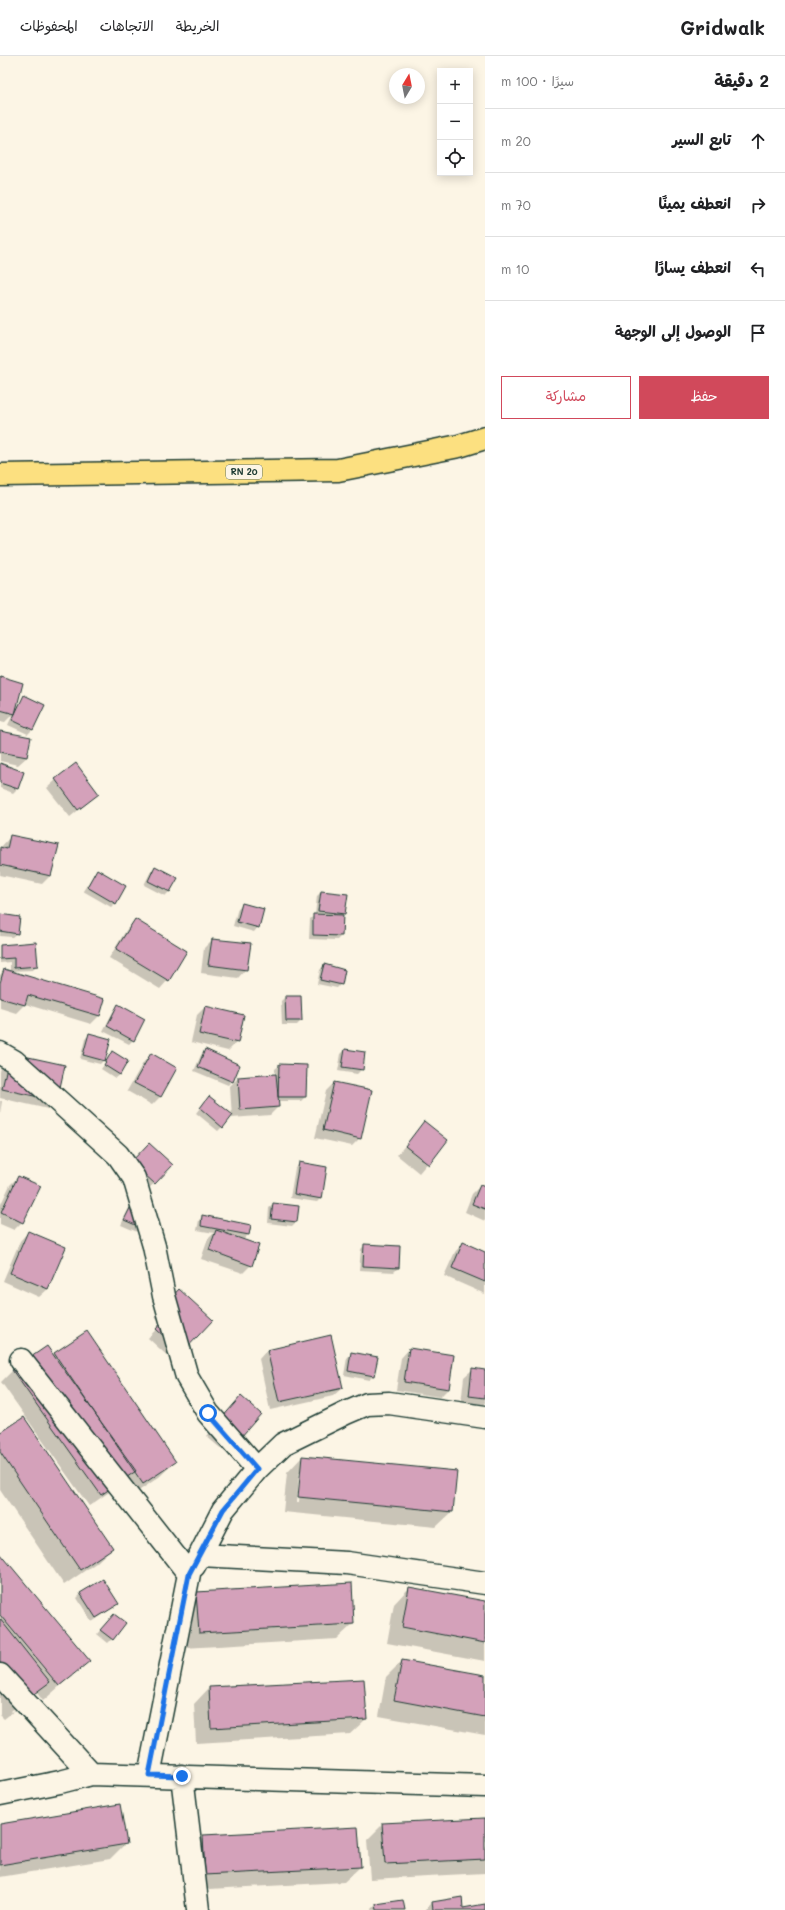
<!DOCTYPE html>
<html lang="ar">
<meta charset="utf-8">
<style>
:root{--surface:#fff;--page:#f6f6f6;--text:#202124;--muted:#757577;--line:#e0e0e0;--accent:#d1495b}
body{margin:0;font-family:Mali,"Playpen Sans Arabic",sans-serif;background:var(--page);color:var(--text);direction:rtl}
.controls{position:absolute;right:12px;top:12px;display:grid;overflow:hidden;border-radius:0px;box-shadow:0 2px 10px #0003}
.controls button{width:36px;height:36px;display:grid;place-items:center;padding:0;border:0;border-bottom:1px solid var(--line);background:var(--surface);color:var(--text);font:20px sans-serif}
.compass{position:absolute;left:389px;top:12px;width:36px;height:36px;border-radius:50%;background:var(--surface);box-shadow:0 2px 10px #0003;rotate:10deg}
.stop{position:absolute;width:12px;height:12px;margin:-9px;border:3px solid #1a73e8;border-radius:50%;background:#fff}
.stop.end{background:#1a73e8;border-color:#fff;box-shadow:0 1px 4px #0008}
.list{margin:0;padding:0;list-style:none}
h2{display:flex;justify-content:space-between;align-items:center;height:52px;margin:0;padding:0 16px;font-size:17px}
h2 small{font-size:13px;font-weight:400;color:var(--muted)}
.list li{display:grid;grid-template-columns:26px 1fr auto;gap:12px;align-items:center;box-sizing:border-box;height:64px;padding:0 16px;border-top:1px solid var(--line)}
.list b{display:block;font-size:15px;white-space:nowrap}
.list em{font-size:13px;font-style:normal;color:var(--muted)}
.actions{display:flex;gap:8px;padding:12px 16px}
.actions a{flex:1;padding:9px 0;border:1px solid var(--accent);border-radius:0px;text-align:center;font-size:14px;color:var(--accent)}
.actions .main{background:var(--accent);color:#fff}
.icon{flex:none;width:22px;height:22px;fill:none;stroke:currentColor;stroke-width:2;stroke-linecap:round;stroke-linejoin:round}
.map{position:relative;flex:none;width:485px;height:1854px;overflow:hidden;direction:ltr}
header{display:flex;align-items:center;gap:24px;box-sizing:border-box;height:56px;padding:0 20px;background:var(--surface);border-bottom:1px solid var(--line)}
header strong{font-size:19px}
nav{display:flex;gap:22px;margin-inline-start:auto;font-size:14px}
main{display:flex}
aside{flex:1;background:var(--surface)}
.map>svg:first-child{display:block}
</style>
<header>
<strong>Gridwalk</strong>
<nav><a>الخريطة</a><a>الاتجاهات</a><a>المحفوظات</a></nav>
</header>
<main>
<aside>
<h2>2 دقيقة<small>سيرًا · 100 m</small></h2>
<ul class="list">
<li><svg class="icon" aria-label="ahead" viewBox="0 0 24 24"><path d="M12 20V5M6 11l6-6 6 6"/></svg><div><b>تابع السير</b></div><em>20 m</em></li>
<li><svg class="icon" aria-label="right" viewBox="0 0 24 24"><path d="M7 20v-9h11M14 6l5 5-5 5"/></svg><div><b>انعطف يمينًا</b></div><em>70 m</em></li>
<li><svg class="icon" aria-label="left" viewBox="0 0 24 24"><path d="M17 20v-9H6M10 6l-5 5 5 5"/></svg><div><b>انعطف يسارًا</b></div><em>10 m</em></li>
<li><svg class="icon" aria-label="arrive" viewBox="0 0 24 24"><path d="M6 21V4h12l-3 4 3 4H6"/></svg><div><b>الوصول إلى الوجهة</b></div></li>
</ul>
<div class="actions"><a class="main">حفظ</a><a>مشاركة</a></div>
</aside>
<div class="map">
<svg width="485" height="1854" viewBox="0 0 485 1854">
<rect width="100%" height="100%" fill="#fcf5e5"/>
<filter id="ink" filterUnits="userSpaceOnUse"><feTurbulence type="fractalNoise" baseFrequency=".025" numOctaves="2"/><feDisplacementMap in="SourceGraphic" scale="8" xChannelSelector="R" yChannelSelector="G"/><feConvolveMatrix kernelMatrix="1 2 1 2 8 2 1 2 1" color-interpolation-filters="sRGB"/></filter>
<g filter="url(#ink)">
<path fill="#0003" fill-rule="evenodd" d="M0,621l16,32 9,-13 19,9 -12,25 -4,4 -20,-9 5,-11 -8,8 -5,-1z
M0,676l27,25 -9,8 -18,-4z
M0,708l17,25 -4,4 -13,-5z
M56,724l42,14 -28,23 -23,-29z
M11,780l47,9 -8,31 -8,8 -42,-9v-27z
M155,811l21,11 -7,14 -4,4 -21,-11 7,-14z
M97,814l18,33 -4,4 -28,-16z
M321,836l23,21 -2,3 -1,20 -4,4 -28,-1 1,-20 5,-4 2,-19z
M243,848l15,23 -4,5 -21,-6 5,-18z
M0,859l17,18 -5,4 -12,-1z
M135,864l33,60 -8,9 -51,-31 18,-29z
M212,884l34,29 -8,9 -37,-5 3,-25z
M0,890l37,20 -4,4 -23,1v-9l-10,1z
M324,909l17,19 -4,4 -20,-4 3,-14z
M4,914l95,46 -8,8 -66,-20 -9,9 -16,-5v-21l2,-8 -2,1v-5z
M285,941l16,24 -4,4h-15l-1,-24z
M118,950l15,34 -4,4 -26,-13 11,-21z
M205,951l32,35 -9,9 -37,-9 6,-27z
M89,979l15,25 -4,4 -20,-5 5,-20z
M345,994l17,19 -5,5 -19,-3 3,-17z
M205,995l27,30 -4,4 -34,-14 7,-16z
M113,997l7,21 -5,4 -14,-9z
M151,998l25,14 -16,29 -8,8 -25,-14 16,-28z
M2,1007l54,37 -8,9 -48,-11v-26z
M280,1009l26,1 -1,31 -4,4h-24l1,6 -8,8 -38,3 -2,-32 8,-8 37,-3v-6z
M334,1027l26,55 -8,8 -37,-8 11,-47z
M0,1045h2l-2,13z
M205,1045l17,26 -4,4 -22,-18z
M424,1067l23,17 -28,33 -22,-18z
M145,1093l10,34 -5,4 -22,-20z
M300,1107l21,35 -4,4 -27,-4 5,-30z
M18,1121l4,45 -8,8 -14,-6v-18l10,-21z
M480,1130l5,2v33l-20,-9 7,-18z
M134,1145l8,33 -21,-9 9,-19z
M274,1148l24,3 -2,15 -4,4 -24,-3 1,-15z
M203,1160l45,19 -5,5 8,25 -8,8 -42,-14 7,-20 6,-6 -17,-3 2,-10z
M28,1176l20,57 -9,8 -36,-16 17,-40z
M463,1187l22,10v41l-41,-18 11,-24z
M365,1189l33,23 -4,4 -35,-2 2,-21z
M171,1243l2,62 -25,-23 14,-15 -7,-6z
M409,1293l39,40 -8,8 -44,-7 5,-32z
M267,1294l75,38 -9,8 -63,14 -11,-51z
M55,1298l120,108 -16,15 -32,22 -9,-13 -29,20 -88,-124 12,-12z
M351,1298l23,21 -5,5 -25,-5 3,-17z
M473,1313l12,2v36l-24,-3 3,-27z
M233,1350v38l-8,8 -19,-16z
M0,1378l112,114 -16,15 -32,22 -64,-95z
M302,1401l150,55 -16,15 -153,-15 4,-39zM299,1417h2l-2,29h-2z
M0,1499l88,106 -45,40 -6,-8 -33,26 -4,-4zM36,1635v2l-24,19 -1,-1z
M409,1532l76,14v59l-98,-18 7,-39z
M197,1537l156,31 -16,15 -153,9 -3,-40z
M81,1538l37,10 -26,18 -15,-24z
M110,1563l2,20 -4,4 -11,-9z
M402,1605l83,15v59l-106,-19 7,-39z
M209,1632l157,31 -16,15 -154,9 -2,-39z
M485,1763v54l-115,6 -3,-39 16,-16z
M0,1769l126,18 -16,16 -110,18z
M204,1780l156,31 -16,15 -154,8 -2,-39z
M461,1842l2,11 21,-3 1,-4v8h-60l7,-7z
M376,1849l28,5h-33z"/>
<path fill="#d4a1ba" stroke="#1f3d34" d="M0,620l23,7 -8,31 -15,-4z
M24,639l21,10 -12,25 -21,-10z
M0,675l31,6 -4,20 -27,-5z
M0,707l24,9 -6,17 -18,-6z
M76,707l23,31 -21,16 -23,-31z
M10,779l49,10 -8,31 -51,-11v-18l7,2z
M155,810l23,12 -8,14 -22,-11z
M97,813l29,17 -10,18 -29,-17z
M321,835l27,3 -3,20 -27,-3z
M242,847l22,6 -5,19 -22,-6z
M0,858l20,3 -2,17 -18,-3z
M313,858l30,1 -1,21 -29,-1z
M135,863l52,32 -18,30 -53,-32z
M212,883l39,4 -4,27 -39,-5z
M36,886l2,24 -24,2v-10l-14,1v-14z
M324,908l21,6 -3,15 -22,-5z
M4,913l101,30 -5,17 -72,-21 -3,10 -25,-7v-15z
M285,940h16l1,25h-16z
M118,948l27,15 -11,22 -27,-15z
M205,950l39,9 -6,28 -39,-9z
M89,977l22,6 -6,22 -22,-6z
M205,993l35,16 -7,17 -35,-15z
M345,993l20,3 -2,18 -21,-3z
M112,995l16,10 -8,14 -16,-10z
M10,997l55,12 -8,36 -55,-12z
M151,997l26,15 -16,29 -27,-14z
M279,1008l28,1 -1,32h-28z
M276,1018l3,33 -39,3 -2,-33z
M334,1026l38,8 -11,49 -38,-9z
M209,1040l24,19 -10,13 -23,-20z
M424,1065l24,19 -19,25 -24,-19z
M149,1087l24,22 -18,19 -24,-22z
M299,1106l28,5 -5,32 -28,-5z
M18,1120l23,10 -18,37 -22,-11z
M480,1129l5,2v22l-13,-5z
M134,1144l22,10 -9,20 -23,-10z
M273,1147l26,3 -2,16 -26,-3z
M202,1159l49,10 -2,10 -48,-9z
M216,1174l43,15 -7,21 -43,-16z
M28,1175l38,16 -18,42 -38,-16z
M463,1186l22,10v30l-33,-14z
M364,1188l36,2 -1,22 -36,-2z
M179,1233l34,31 -31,33 -26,-24 13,-15 -7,-6z
M87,1275l89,131 -33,22 -89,-131z
M331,1279l12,53 -64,14 -12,-52z
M47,1290l89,125 -35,24 -89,-125z
M409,1292l45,7 -5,34 -45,-7z
M351,1296l27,5 -4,19 -26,-5z
M472,1312l13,2v28l-16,-2z
M241,1340l20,18 -27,31 -20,-18z
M24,1361l89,131 -33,22 -80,-118v-19z
M302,1400l155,15 -4,41 -155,-15z
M0,1497l90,108 -31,25 -59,-71z
M103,1523l16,25 -23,14 -16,-25z
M352,1527l2,41 -155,9 -3,-41z
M409,1531l76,14v42l-83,-16z
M114,1558l12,9 -13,17 -13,-10z
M0,1563l50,63 -35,26 -15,-19z
M402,1604l83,15v42l-91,-17z
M364,1623l3,40 -156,9 -2,-41z
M120,1748l7,40 -127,21v-41z
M485,1762v41l-100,5 -3,-41z
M358,1771l3,40 -156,8 -2,-40z
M462,1841l1,11 22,-4v6h-52l-1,-8z
M403,1844l2,10h-28l-1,-6z"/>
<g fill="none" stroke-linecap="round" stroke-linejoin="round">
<g stroke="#1f3d34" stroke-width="25">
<path id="minor" d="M0,997l14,8 104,94 16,23 20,68 10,50 23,81 21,36 49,56
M21,1304l168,214 -40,201
M200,1499l23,-45 34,-41 26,-25 63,-31 21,-9 22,-1 96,14
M194,1510l6,-11 147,8 138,20
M0,1619l91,99
M182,1720l16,134
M0,1738l60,-12 31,-8 394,12"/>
</g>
<g stroke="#1f3d34" stroke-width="25">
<path id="major" d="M0,419l338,-5 121,-24 26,-8"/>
</g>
<use href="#minor" stroke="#fcf5e5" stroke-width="22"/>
<use href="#major" stroke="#fce080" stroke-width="22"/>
</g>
</g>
<g fill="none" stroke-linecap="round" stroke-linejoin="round" filter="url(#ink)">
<path stroke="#1a73e8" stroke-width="5" d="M182,1720l-33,-1 40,-201 34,-64 34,-41 -49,-56"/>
</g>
<g text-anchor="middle" stroke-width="3.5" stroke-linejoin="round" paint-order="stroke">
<rect fill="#fcf5e5" stroke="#617469" stroke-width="1" x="226" y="409" width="36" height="14" rx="3"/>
<g font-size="9" font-weight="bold" fill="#1f3d34">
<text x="244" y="419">RN 20</text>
</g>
</g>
</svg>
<div class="controls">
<button>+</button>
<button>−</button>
<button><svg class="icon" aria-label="locate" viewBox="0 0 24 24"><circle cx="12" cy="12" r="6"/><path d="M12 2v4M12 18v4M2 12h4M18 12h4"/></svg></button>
</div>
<svg class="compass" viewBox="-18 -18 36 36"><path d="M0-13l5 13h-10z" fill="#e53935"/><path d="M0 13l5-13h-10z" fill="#757577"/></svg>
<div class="stop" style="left:208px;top:1357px"></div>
<div class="stop end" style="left:182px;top:1720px"></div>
</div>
</main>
